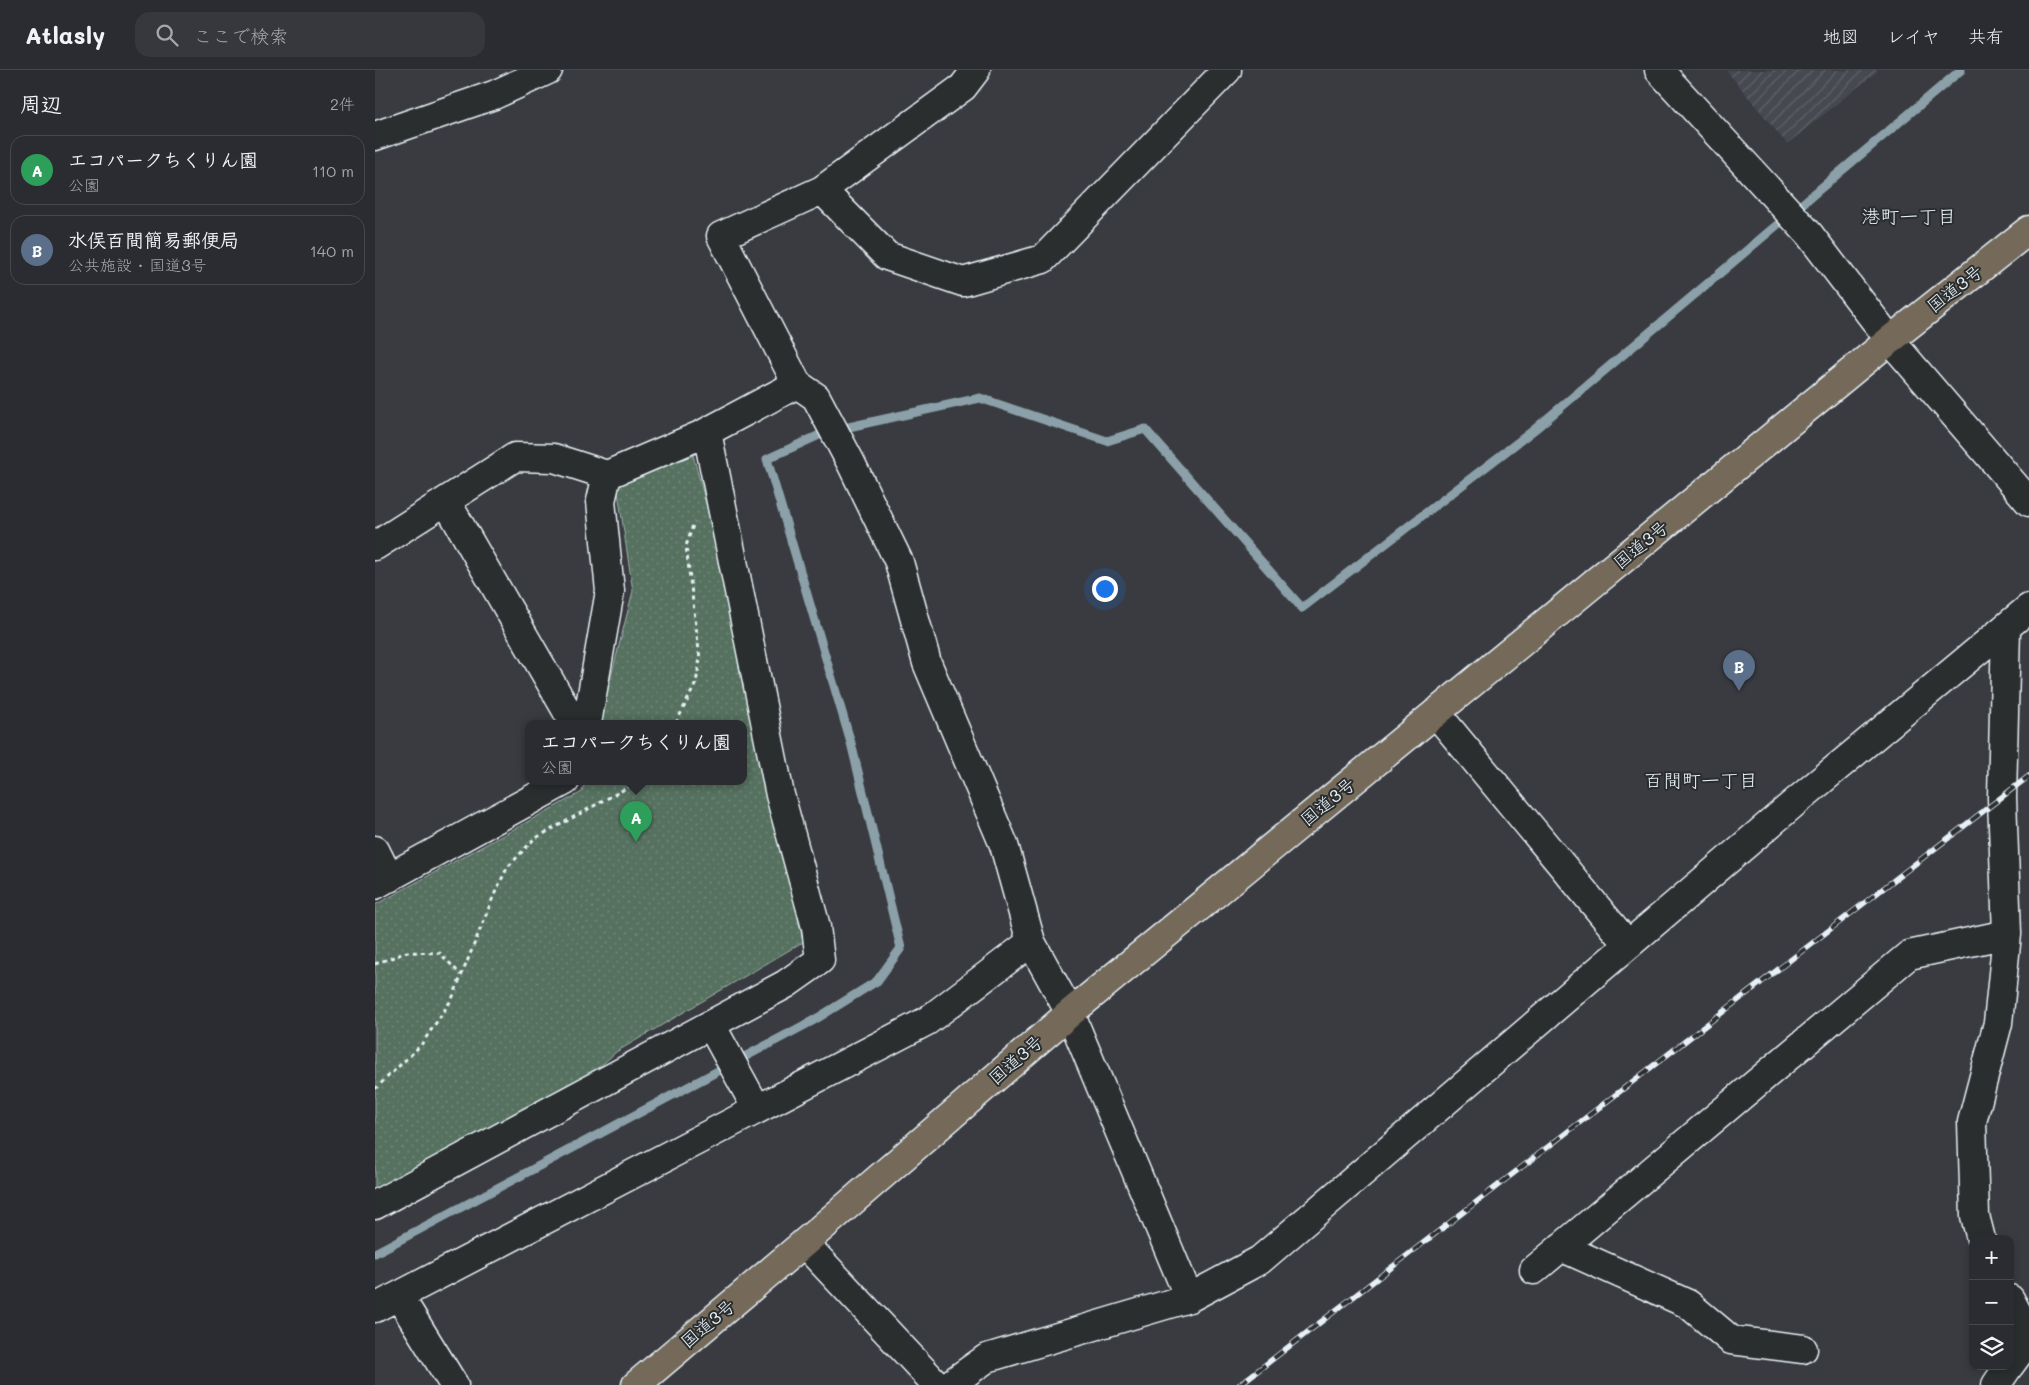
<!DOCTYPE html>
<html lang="ja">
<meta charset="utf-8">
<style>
:root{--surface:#2b2c31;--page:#37383d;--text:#f1f3f6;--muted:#a6a7ab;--line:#47484d;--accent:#e69b98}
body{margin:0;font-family:Mali,"Klee One",sans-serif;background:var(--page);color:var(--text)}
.controls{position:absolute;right:15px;bottom:15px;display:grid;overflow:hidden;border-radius:10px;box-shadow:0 2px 8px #0003}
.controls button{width:45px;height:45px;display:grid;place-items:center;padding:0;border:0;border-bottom:1px solid var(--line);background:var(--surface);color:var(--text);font:25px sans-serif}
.you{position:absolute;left:729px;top:518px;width:18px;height:18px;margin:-12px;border:4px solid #fff;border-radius:50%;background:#1a73e8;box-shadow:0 0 0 8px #1a73e833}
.badge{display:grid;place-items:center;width:32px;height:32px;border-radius:50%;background:var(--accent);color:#fff;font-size:16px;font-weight:700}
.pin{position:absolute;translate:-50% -41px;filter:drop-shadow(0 1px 2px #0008)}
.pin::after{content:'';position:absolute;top:26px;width:18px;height:15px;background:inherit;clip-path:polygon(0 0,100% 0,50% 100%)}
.popup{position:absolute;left:150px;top:650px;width:222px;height:65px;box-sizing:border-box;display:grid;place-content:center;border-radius:10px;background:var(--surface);filter:drop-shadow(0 1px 4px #0005);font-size:16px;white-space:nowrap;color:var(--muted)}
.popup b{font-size:19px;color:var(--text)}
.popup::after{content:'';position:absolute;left:50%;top:100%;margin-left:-10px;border:10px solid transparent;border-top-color:var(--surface)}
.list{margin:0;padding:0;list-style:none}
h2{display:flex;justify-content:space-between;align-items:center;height:65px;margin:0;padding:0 20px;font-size:21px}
h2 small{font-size:16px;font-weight:400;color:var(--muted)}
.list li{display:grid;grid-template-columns:32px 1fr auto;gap:15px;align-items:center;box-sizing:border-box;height:70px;margin:0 10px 10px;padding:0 10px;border:1px solid var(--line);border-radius:15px}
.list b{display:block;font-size:19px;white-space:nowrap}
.list p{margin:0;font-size:16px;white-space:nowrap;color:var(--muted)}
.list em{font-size:16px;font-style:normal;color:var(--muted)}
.icon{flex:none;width:28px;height:28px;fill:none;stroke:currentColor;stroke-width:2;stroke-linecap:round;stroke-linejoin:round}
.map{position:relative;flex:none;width:1654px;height:1315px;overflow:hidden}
header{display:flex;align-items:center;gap:30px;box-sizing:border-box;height:70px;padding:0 25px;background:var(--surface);border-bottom:1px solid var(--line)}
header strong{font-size:24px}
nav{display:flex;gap:28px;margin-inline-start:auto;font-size:18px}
.search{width:350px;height:45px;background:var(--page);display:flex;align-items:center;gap:12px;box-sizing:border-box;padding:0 18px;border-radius:15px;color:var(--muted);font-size:19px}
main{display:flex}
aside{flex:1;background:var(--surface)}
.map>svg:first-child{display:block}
</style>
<header>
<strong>Atlasly</strong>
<div class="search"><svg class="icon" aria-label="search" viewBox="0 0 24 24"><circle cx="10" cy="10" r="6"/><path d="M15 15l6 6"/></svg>ここで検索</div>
<nav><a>地図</a><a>レイヤ</a><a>共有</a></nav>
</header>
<main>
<aside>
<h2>周辺<small>2件</small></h2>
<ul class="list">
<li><span class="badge" style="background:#2e9e5b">A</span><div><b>エコパークちくりん園</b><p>公園</p></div><em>110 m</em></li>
<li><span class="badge" style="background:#5c6f8a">B</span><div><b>水俣百間簡易郵便局</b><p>公共施設 · 国道3号</p></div><em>140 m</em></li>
</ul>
</aside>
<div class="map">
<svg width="1654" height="1315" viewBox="0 0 1654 1315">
<defs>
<pattern id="industrial-furrows" width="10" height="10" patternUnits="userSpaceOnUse" patternTransform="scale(1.25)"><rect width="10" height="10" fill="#464851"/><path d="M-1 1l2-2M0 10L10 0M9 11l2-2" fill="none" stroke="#61636b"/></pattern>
<pattern id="park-dots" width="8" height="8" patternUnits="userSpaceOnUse" patternTransform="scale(1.25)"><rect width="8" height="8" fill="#56715f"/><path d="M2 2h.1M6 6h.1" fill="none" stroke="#6e8677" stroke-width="1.8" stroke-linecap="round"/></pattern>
</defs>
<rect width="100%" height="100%" fill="#393b41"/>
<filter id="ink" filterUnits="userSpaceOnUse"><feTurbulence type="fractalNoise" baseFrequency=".02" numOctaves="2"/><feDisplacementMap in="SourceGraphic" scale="10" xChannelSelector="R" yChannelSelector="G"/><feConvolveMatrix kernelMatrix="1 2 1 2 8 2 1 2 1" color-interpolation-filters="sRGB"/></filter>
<g filter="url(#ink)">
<path fill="url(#industrial-furrows)" d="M1351,0h153l-92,74z"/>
<path fill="url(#park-dots)" stroke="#9fb1ac" d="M318,385l28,105 82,382 -187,110 -34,31 -207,115v-293l207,-113 3,-11h158v-58h-144l34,-132 -16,-105z"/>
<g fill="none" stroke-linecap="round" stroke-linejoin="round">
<path stroke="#8ba0a8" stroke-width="9" d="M0,1183l441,-234 61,-38 24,-33 -50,-205 -84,-284 59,-27 154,-34 127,43 38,-12 157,179 233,-179 426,-359"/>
<g stroke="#e8f1f8" stroke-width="31">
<path id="minor" d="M1284,0l150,164 81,106 139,162
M0,66l119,-41 54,-25
M447,120l141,-103 13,-17
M71,431l128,222
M0,476l140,-89 39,1 53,17 96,-41 94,-50
M1061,643l192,232
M212,653l23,-132 -9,-90 6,-26
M0,780l14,28
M0,815l190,-104
M336,955l46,84
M0,1135l411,-221 34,-24 -4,-33 -36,-132 -73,-363
M1606,1169l-6,-23 -3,-94 26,-99 9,-89 -5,-136 4,-171
M429,1173l133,142
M1186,1177l127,57 43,36 72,9
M1159,1200l375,-315 98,-21
M24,1226l55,89
M814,1228l-119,-285 -39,-71 -27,-97 -77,-182 -28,-101 -48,-99 -35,-66 -19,-13 -76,-148 101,-46 65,66 76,26 80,-23 184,-189
M1635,1229l11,21v30l-11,15
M0,1238l552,-287 104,-79
M574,1315l38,-27 202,-60 71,-38 533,-456 236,-196
M1621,1315l13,-19"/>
</g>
<g stroke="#e8f1f8" stroke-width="31">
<path id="highway" d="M261,1315l168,-142 266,-230 820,-673 139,-110"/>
</g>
<path stroke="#e8f1f8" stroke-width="3" stroke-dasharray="4 4" stroke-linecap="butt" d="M301,653l20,-40 4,-24 -14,-113 8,-24
M0,894l32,-12 33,1 21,22
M0,1019l46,-44 31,-46 42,-104 13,-27 27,-29 105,-58"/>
<use href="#minor" stroke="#2a2d2e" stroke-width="28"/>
<use href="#highway" stroke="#746a5a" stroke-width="28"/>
<g stroke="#e8f1f8" stroke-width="5.5">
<path id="rail" d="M864,1315l790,-609"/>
</g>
<use href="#rail" stroke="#2a2d2e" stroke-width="4" stroke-dasharray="11" stroke-linecap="butt"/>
</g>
</g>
<g text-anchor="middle" stroke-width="4" stroke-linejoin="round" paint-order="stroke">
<g font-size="18" fill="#e8f1f8" stroke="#2a2d2e">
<text transform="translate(1580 219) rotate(-38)" y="6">国道3号</text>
<text transform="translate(1266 475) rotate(-39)" y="6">国道3号</text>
<text transform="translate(953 732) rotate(-39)" y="6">国道3号</text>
<text transform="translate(641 990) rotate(-41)" y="6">国道3号</text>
<text transform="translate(333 1254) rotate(-40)" y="6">国道3号</text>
</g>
<g font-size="19" fill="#e8f1f8" stroke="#2a2d2e">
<text x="1534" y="153">港町一丁目</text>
<text x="1326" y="717">百間町一丁目</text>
</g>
</g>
</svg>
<div class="controls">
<button>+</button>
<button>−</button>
<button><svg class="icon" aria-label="layers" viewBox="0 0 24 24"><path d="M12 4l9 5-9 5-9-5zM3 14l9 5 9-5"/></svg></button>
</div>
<div class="you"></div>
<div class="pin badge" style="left:261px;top:772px;background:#2e9e5b">A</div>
<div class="popup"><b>エコパークちくりん園</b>公園</div>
<div class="pin badge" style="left:1364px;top:621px;background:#5c6f8a">B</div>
</div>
</main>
